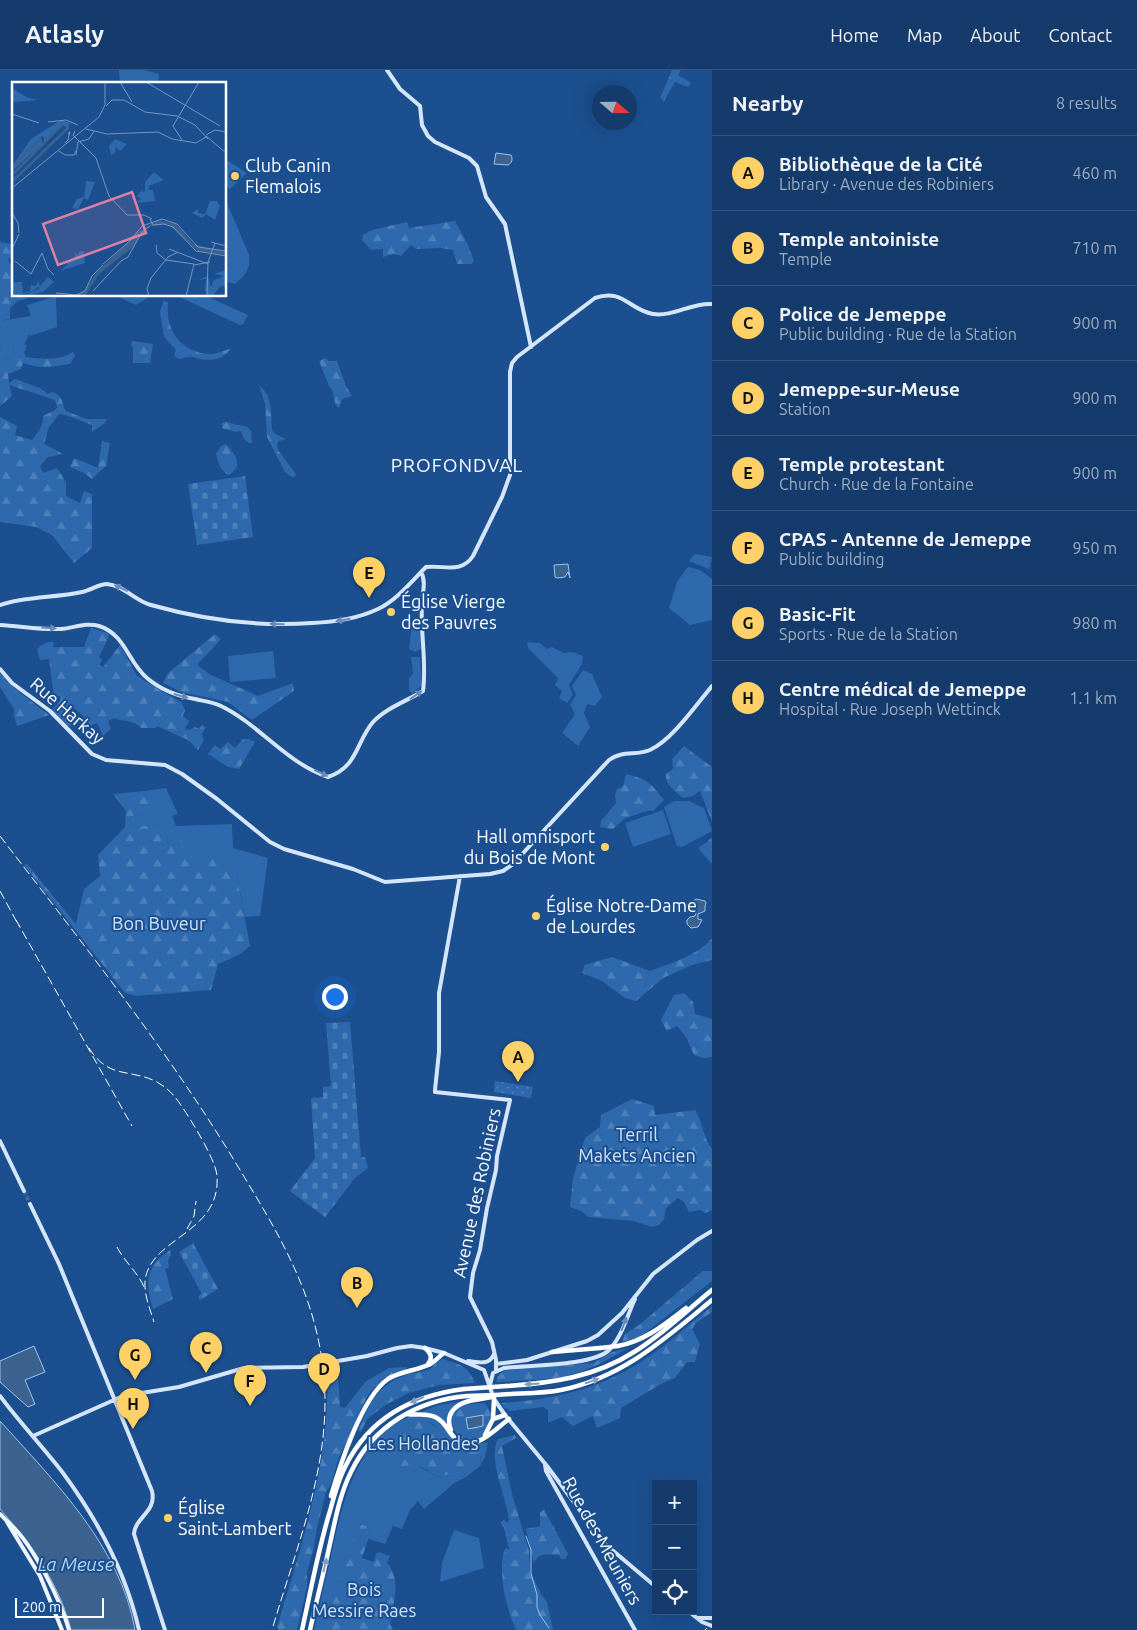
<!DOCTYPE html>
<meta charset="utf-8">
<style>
:root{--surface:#143b6b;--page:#214673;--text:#f1f3f6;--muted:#9dadc1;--line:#33557e;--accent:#ffd166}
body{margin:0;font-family:Ubuntu,sans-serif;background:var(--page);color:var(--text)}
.controls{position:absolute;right:15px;bottom:15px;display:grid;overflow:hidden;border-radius:0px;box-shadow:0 5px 20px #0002}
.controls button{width:45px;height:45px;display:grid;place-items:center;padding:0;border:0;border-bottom:1px solid var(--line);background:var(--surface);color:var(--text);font:25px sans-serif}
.compass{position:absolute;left:592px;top:15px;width:45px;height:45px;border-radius:50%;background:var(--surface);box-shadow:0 5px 20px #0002;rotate:110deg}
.scale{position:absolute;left:15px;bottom:12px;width:89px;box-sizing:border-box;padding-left:5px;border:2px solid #fff;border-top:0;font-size:14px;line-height:18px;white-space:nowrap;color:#fff;-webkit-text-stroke:4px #1b4f8f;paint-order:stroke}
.you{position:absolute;left:334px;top:926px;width:18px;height:18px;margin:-12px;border:4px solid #fff;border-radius:50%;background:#1a73e8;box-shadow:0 0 0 8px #1a73e833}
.badge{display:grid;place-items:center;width:32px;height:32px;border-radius:50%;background:var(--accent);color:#111;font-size:16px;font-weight:700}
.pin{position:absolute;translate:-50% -41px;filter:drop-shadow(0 1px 2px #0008)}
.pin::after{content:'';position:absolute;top:26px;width:18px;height:15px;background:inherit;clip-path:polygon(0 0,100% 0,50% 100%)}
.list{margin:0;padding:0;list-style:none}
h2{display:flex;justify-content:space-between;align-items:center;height:65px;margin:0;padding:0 20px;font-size:21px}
h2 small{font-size:16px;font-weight:400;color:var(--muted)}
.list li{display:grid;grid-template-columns:32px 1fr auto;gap:15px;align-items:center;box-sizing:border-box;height:75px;padding:0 20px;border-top:1px solid var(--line)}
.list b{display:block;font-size:19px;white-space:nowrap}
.list p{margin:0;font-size:16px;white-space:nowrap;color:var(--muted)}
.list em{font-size:16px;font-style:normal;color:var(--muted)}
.icon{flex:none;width:28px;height:28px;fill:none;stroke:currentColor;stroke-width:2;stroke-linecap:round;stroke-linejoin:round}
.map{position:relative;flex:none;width:712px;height:1560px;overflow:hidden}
header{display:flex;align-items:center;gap:30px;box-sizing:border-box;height:70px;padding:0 25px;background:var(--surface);border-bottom:1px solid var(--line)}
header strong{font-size:24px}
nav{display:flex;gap:28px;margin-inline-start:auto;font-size:18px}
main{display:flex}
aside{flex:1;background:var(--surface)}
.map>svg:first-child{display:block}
</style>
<header>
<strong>Atlasly</strong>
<nav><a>Home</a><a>Map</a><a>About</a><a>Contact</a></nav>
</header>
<main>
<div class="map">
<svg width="712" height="1560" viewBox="0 0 712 1560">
<defs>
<pattern id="forest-firs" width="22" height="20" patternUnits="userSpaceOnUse" patternTransform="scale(1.25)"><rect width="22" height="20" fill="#2e69ad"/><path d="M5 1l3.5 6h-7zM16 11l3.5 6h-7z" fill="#4d80b9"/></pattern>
<pattern id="cemetery-stones" width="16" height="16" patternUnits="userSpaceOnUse" patternTransform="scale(1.25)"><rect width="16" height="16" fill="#2e69ad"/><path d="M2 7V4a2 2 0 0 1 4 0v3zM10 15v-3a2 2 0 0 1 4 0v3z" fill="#4d80b9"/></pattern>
<pattern id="park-dots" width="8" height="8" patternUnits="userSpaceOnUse" patternTransform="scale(1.25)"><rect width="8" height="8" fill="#2e69ad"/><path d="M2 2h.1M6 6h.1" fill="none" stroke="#4d80b9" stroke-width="1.8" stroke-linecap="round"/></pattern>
</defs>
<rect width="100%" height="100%" fill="#1b4f8f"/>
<path fill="#2e69ad" d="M119,0h25l15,4 -1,10h-38z
M225,89l22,14 -17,16 -5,-4z
M225,128l24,57c2,15 -4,20 -14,29l-10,-3z
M115,225h18v3h2l-1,-3h18l-16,10z
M175,225h29l44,20 -5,9 -3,1z
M57,226l-1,4 1,27 -27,9 -1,-2 -5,12h-10l-2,10 -3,4h-3l-6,-13v-26l31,-5 -4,-11z
M695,484l17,3 -3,12 -20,-8z
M688,497l12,3 12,9v41l-22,5 -21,-17 8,-26z
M413,547l7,1 1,31 -6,3 -6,-3z
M527,572l13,1 7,6 5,-2 12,6 9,-1 10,4 -1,8 -13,21 4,10 -6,8 -8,-5 3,-7 -7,-6 3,-7 -30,-30z
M273,581l3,27 -46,4 -2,-26z
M411,587h9l2,28 -10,9 -3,-4v-12l4,-4z
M583,600l9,4 10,23 -7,9 -8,-2 -3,9 6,14 -12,19 -16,-13 13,-19 -5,-9 6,-10 -4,-9z
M166,718l12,26 -6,2 4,10 56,-2 1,24 35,10 -8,58 -15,1 -8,-41 -46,-14 -33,-37 -26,2 -3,-10 18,-4 6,-9 -9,-13z
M674,731h15l15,7 8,23 -30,16 -5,-1 -13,-39z
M663,740l8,24 -38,13 -8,-24z
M464,1331c-12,5 -13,11 -16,23l-2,1 -20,-12 -4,-1 16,-7z
M411,1346c27,1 28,4 44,24l21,4 12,-2 -3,15 -5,9 1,-12 -4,-5 -15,1 -6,-3 -11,-13 -12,-10 -8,-2 -25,11c-11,27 22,32 37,44l10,-2 19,2 -13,7 -29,25 -6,-8 -8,9 -8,19 -9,-3 -8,18 -16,-5 1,-5 -4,-7 -7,-3 -33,106h-12c6,-25 11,-50 17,-74 11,-51 25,-119 80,-140z
M454,1460l25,8 5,30 -44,14 2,-19z"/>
<path fill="url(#forest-firs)" d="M672,0h9l-3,5 13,8 -3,4 -13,-5 -11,19 -4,-3z
M455,151l13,24 6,16 -3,3h-14l-4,-14 -12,-2 -25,1 -3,-3h-3l-9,10 -8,-2 -10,3v-8l-12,1 -9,-10 1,-5 9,-5 35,-8 2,6z
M0,172l11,2 3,11 -6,4 6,14v22h11l1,4 -8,2 -8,7v11l-10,2z
M164,230l4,3c-3,27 13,49 41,51 8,0 16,-4 23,-6 -10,11 -16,13 -32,11 -3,0 -8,-3 -12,-2 -7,1 -8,5 -14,-2l2,-5 -12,-13 -4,-26z
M132,271l21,3 -3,19h-17v-15l-2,-3z
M27,275l-3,8 2,4c16,2 33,4 47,-5l2,4 -5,8c-17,3 -31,5 -47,-1l-2,6 -13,5 1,9 6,-4 25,9 8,6 4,-2c12,5 9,9 14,19l20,8h21l-2,4 -13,9v-7c-9,-3 -25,-11 -33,-11l-10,13 -5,17 19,10 -15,3 -8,9 3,7 14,-5 9,14v14l14,7 4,-12 8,3v54l-18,15 -22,-28 -16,-8 -36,-5v-105l17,9 -2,9 17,5c5,-7 12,-14 11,-24l12,-6 2,-3 -2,-7 -46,-15 3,11 -12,10v-59l6,13h3l3,-4 2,-10z
M325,288l4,3h8l9,25 6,10 -10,3 -3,9c-7,-5 -3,-15 -10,-22l-10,-25z
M259,314l9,12 3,14 1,20 3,4 11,5 -7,2 -2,3 1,6 18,24 -2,3h-2l-7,-5 -18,-35 -2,-33z
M226,352l21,5 4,4 1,12h-3l-5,-4 -3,-8 -5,1 -14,-4v-5z
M102,371l8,2 -4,23 -14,13 -8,-6 -14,-6 4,-9 24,10z
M226,374c9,9 18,22 3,31 -9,-4 -11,-13 -13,-21l5,-8z
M91,558l17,5 1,3 -10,21 3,3 -3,5 4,2 17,-22 17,31 45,27 3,7 -2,6 6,5 -4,8 4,1 6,-3 4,2 3,-4 4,2 -4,7 2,6 -6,10 -10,-10 -31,-14 -2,2h-14c-6,-8 -18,-6 -27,-10l-6,3 3,8 -8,7 -6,-13 -7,3 -2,-5 -18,-17 -6,6 2,2 -2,3 7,3 3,-3 4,3 -7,8h-3l-16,-16 9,-10 -1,-4 -6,1 -5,-38 -9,1 -3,-11c5,-4 10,-8 17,-7l-1,5h31z
M215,564l6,5 -24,26 14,10 47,21 35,-13 1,8 -42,29 -24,-18 -47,-10 -18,-9 5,-10z
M0,603l13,14 36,28 -32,11 -3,-10v-7l-14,-22z
M243,669h5l7,3 -16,27 -11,-2 -20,-13 7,-9 5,4 8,-7 7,6z
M684,676l28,21v55l-12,-31 -7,5 -10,2c-7,-7 -19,-13 -17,-24l7,-5 -1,-10z
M626,704c21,5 25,9 38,26l-10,10 -11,2 -19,7 -11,10 -13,-2 1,-6 15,-18 -1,-8 2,-6 6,-3z
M144,721l10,13 -7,9 -18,4 3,10 26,-2 22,11 11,26 29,-4 17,18 13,70 -11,9 -21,9 -7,26 -75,6 -11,-3 -101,-128 3,-1 49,60 8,-35 16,-13 -2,-21 27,-28 1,-16 -13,-17z
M712,767v27l-14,-16 9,-6z
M712,868v22l-20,5 -29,13 -27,23 -11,-3 -23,-17 -20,-8 3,-8 27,-8 38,14c21,-8 47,-15 62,-33z
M684,923l9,9 2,12 17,5v38l-8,1 -10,-3 -8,-18 -9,-11 -10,5 -6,-11 13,-25z
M632,1029l22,7 1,9 40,-5c8,12 8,28 17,39v61l-7,3 -5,-3 -11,2 -5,-10 -6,-4 -12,10 -2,11 -5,6 -7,2 -18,-6 -46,-4 -7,-6 -11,-4 3,-29 12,-40 15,-11 1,-12z
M170,1180l1,5 -3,5 1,7 -4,2 8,30 -20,10c-8,-26 -8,-42 17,-59z
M703,1201h9v10l-71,55 -19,6 3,-8 14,-9z
M712,1236v6l-16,11 -4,6 8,15 -5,18h-8l-12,16 -16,7 -38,23 -1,10 -23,10 -4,-12 -20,10 -11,-9 -14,6v-13l-5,-3 -33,4 -3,-3 -2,1 -4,-6c38,-2 81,-10 115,-27 36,-17 66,-46 96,-70z
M628,1278c-18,11 -37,21 -57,27 -24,6 -50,5 -75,7l2,-6 7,-6 88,-7 19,-11z
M443,1289c17,6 25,6 32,24l-36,2 -30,8 -22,11 -20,15 -6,13 -3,-1c9,-22 19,-45 43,-54 8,-4 18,-4 27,-7 6,-3 8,-9 15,-11z
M407,1297l-1,2 -22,10 -14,13 -12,23 -7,21 -12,21 -8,27 -5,8 -9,36 -3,19 -7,25v14l-10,44h-18l-2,-3c25,-84 54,-167 50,-255l4,-3 7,6 2,32 5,1 20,-26 24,-14z
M485,1333l8,13c-3,7 -6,16 -12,21 -19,15 -42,-18 -20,-30 7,-4 17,-3 24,-4z
M416,1348c11,4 20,7 28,15 5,4 8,11 13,15 8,4 16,-1 24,2l-1,16 -14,11 -19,-2 -10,2c-16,-13 -24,-14 -44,-9l-3,-3 -1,-5 9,-11 -1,-8 3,-8 -3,-4 10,-7z
M515,1365l1,3 -14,8 10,48 17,57 1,21 11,22 6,8 6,28h-37c-10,-22 -19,-58 -11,-82l4,1 -5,-21 -3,-6 3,-3 3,4 2,-3c-2,-22 -22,-60 -11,-81z
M544,1439l24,45 -3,5h-4l-2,-4c-10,-1 -21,-3 -25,8l-8,-34 14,-3v-13z
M359,1454l7,2 4,8 -8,24 12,4 2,-8 3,-2 11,4 -3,7c15,15 6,42 3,61l3,6h-67l16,-61z"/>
<path fill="url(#cemetery-stones)" d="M245,406l8,61 -56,8 -9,-61z
M350,952l11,135h4l3,11 -13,10 -30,39 -35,-26 25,-33 -4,-60 12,-1v-10l8,-1 -5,-63z
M193,1173l25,46 -18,11 -2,-3 3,-3v-2l-22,-40z"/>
<path fill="url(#park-dots)" d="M495,1011l38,6 -2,11 -37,-6z"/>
<path fill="#3c6290" stroke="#9cc4f0" d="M496,83l15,2c2,4 1,8 -3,10l-14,-1z
M568,494l2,14 -2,-6 -3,5 -8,1 -2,-1 -1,-12z
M696,829l9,2 1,2 -1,3v5l-7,3v5l4,1 -4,7 -7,1 -4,-4v-4l3,-3 5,-1 1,-3 -11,-2 2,-2h5l-1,-6z
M34,1276l11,26 -20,8 10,24 -7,3 -28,-25v-21z
M483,1345v11l-15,3 -2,-11z
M0,1351c54,60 121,126 135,209h-64c-11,-45 -41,-87 -71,-121z"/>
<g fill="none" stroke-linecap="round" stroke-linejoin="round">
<path stroke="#9cc4f0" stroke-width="1" d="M526,1466l5,14v23l6,22v12l3,8 9,13"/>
<path stroke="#3d69a0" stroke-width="4" stroke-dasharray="4 2" stroke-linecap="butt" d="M24,1121l6,13"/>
<path stroke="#d6e6fa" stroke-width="4" d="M387,0l13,19 20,17 2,19 6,11 7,6 34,16 8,8 9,31 19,27 26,123
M0,535c26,-9 55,-7 82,-13 9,-2 17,-8 25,-8 18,2 28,17 44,21 53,15 106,22 161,18 23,-1 45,-4 66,-14 19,-9 34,-28 48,-42 19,-2 35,7 47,-11l29,-59 8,-22v-103l2,-9 5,-6 78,-59c28,-10 34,12 58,16 20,3 38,-11 58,-10
M0,555c20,1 41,5 61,4 13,-1 25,-7 38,-3 26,8 29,36 48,52 14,12 30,18 48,21 8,2 18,3 26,7 39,19 65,57 107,71 30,-10 28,-35 45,-55 13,-14 34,-21 50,-31 4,-29 -3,-59 -1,-89 1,-10 4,-22 -1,-30
M0,599l12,14 38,28 42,43 14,6 59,5 17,9 35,25 53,43 14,7 69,20 32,13 105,-8 13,-3 10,-7 96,-104c13,-10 27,-4 41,-10 22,-10 46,-45 62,-64
M460,806l-21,117v59l-4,38v2l75,8 -13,56 -1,14 -9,38 -7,42 -7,23 -3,24 22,45 4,18v11
M0,1071l24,50
M30,1134l29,60 93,227c5,21 -17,26 -18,43l31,96
M468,1291c11,1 21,5 26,-7
M496,1294l31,-4 60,-19 11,-6 24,-22 31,-39 44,-34 15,-9
M490,1315l3,-12 11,-5c24,-3 89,-2 105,-18 13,-13 18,-34 26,-51
M0,1326c20,27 43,51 63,77 34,46 63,100 76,157
M33,1366l90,-40 56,-9 65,-19 59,-1 64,-11 30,-8 14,-2 14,2 19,5 40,17 10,29 11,16 42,51 58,78 51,43
M545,1395l1,6 89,159
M688,1541l14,11 10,4
M697,1548h15"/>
<path stroke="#f0f6ff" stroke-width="4" d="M0,1444c4,4 7,7 11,11 22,20 50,76 58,105
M7,1452l33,54 22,54"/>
<path stroke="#fff" stroke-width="4.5" d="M618,1276c27,-5 47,-22 68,-38
M425,1278c6,5 8,10 3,16
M552,1282l48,-4
M507,1316c45,-3 88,-9 127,-34 28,-17 52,-41 78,-62
M496,1325c21,-2 44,-1 65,-5 61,-12 105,-52 151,-90
M407,1344c10,2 19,-2 30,4 9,5 11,14 18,20 19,16 39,-8 54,-19
M493,1349l1,-20
M451,1360c-6,-15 3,-25 18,-29
M485,1365l8,-16 12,-4
M331,1426c9,-31 31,-99 57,-117 13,-8 27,-8 40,-14 6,-2 10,-8 16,-12
M302,1560c9,-40 16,-80 28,-119 4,-15 8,-30 15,-44 24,-49 66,-71 119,-78
M310,1560c6,-27 13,-54 19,-82 6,-26 10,-52 22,-76 22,-46 67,-72 116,-76"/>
<path stroke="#fff" stroke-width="1" stroke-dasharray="9 4" stroke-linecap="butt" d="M0,766c82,107 167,213 237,329 46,76 86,140 88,233 1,80 -31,156 -53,232
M0,821l19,35
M16,850l116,206
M89,978c20,32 41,20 68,34 7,4 13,9 18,15 11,14 41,62 42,79 4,58 -67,61 -72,105 -1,14 5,28 9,41
M187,1159l7,-13 2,-15
M117,1177c8,16 23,27 28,43
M705,1560l2,-2"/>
<path stroke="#fff" stroke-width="4.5" d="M600,1278l18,-2
M464,1319l43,-3
M467,1326l29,-1
M469,1331l23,-4"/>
</g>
<defs><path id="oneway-solid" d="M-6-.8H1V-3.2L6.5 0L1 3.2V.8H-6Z" transform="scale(1.25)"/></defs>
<g fill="#668bba">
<use href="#oneway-solid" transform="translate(121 518) rotate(-156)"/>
<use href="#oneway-solid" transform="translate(343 550) rotate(171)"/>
<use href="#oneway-solid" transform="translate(277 554) rotate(-178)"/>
<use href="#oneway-solid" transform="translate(49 558) rotate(4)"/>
<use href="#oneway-solid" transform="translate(416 625) rotate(-36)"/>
<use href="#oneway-solid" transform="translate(181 626) rotate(15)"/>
<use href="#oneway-solid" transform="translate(321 703) rotate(25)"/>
<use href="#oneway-solid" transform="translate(624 1254) rotate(-68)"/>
</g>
<g fill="#829ec1">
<use href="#oneway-solid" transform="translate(592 1311) rotate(-19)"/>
<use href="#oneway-solid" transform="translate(532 1314) rotate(176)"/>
<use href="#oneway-solid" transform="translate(417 1330) rotate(158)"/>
<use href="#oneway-solid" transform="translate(325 1495) rotate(-77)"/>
</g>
<g fill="#ffd166" stroke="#1b4f8f" stroke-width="2">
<circle cx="235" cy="106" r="5"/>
<circle cx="391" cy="542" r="5"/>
<circle cx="605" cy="777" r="5"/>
<circle cx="536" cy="846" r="5"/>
<circle cx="168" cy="1448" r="5"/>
</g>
<g text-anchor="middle" stroke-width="4" stroke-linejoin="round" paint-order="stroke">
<g font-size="18" fill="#fff" stroke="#1b4f8f" text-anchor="start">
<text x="245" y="102">Club Canin<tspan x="245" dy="21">Flemalois</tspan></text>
<text x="401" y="538">Église Vierge<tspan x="401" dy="21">des Pauvres</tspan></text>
<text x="595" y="773" text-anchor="end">Hall omnisport<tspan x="595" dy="21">du Bois de Mont</tspan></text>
<text x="546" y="842">Église Notre-Dame<tspan x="546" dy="21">de Lourdes</tspan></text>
<text x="178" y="1444">Église<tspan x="178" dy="21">Saint-Lambert</tspan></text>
</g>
<g font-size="18" fill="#fff" stroke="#1b4f8f">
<text transform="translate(67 641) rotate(41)" y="6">Rue Harkay</text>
<text transform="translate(477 1123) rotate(-78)" y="6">Avenue des Robiniers</text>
<text transform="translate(602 1471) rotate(61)" y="6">Rue des Meuniers</text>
</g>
<g font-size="18" fill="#cfe3fa" stroke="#1b4f8f">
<text x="159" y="860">Bon Buveur</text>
<text x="637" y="1071">Terril<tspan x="637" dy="21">Makets Ancien</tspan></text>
<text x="423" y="1380">Les Hollandes</text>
<text x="364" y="1526">Bois<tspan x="364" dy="21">Messire Raes</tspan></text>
</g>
<g font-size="19" letter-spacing="1" fill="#fff" stroke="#1b4f8f">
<text x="457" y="402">PROFONDVAL</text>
</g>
<g font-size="19" font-style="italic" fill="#b5d3f5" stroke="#1b4f8f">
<text x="76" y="1501">La Meuse</text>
</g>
</g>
<g transform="translate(12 12)">
<rect width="214" height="214" fill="#1b4f8f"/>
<path d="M0,6l14,9 11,3 -22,2 -3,-2zM49,38l9,3 -2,6 -6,-5 -18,18v-4l-4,-4 2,2 -30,30 19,-27zM30,57v5l-30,27v-3zM142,90l10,8 -15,6v4h4l2,11 -17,2 1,-4 3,1 -5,-4 6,-7v3l2,-1v-9z" fill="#2e69ad"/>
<path d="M74,99l9,1 -7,18 -4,-2 -6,11 -6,-1 5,-9 7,-2zM68,169h4l1,12 -25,8 7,-6v-4l7,-2 -2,-4 3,3v-6l3,3zM214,188v16h-5l-7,8 4,2h-10l-3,-6 1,-11 -8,1 10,-4 3,11 3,-7 10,-4 -10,-2zM36,195l6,5 -11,10 -18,4 15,-8 -2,-1 -6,5 -18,4 -2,-14h10l1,11 7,-2 1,-7 4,3 3,-6 2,5z" fill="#2e69ad"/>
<path d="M103,57l12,5 -7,7 -4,-4 -1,6 -4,2 -2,-9zM198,119h7l3,5 -5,14 -9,-6 -4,4 -10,-5 6,-4v4l7,1z" fill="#2e69ad"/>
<path d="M146,138l18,4 17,20 33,8v3l-28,-4 -30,-27 -20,3 -16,21 -33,26 -13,21 -12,1 10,-4 12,-19 35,-34 -1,-2z" fill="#3c6290"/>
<path fill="none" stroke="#3c6290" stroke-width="2.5" d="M0,85l29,-29M0,91l2,7 55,-53M0,93l51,-51"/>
<path fill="none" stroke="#7695bc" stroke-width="1" d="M108,0l12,20M134,0l74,44M94,24l6,-6h12l21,12 32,4 18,9 13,14M0,32l27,9M36,40l18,-2 12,5M74,47l21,5 51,-2 14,7 24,4 10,-6M63,49l-2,4 23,23 13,38 18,19h17l8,4M194,53l9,-5 11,2M194,54l20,17M170,58l-9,-14 26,-44M53,61l3,-3 1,-5v-3h1l-1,3M47,69l6,4h9l2,-4M64,73l2,-13 11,-3 5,-8M0,106l87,-71 6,-12v-23M0,131l6,10 1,10M138,137l3,6 11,-1 9,3 23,24 30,5M199,160l15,4M144,163l1,8 9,7M0,167l7,-15M157,167l39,15M154,178l28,4M3,179l16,13 11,-21 6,16 6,6M109,179l7,-4 14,-25 8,-6M91,182l27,-23 12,-15 20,-7 15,5 21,23 28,4M182,183l16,-3M80,194l11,-11M81,209l29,-31M44,211l20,2M64,213l9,-4 7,-15M137,214l-2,-7 4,-11 17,-21 10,-5M174,214l8,-32M195,214l1,-34 7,-19"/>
<path fill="#dd80a5" fill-opacity="0.15" stroke="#dd80a5" stroke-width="2.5" d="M120,110l14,41 -88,32 -15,-41z"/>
<rect width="214" height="214" fill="none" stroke="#fff" stroke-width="2.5"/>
</g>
</svg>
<div class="controls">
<button>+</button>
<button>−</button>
<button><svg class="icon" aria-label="locate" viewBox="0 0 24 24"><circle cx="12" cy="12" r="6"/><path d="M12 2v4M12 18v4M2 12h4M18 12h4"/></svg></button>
</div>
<svg class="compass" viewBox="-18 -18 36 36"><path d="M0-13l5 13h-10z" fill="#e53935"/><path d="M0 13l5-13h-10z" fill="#9dadc1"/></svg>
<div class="scale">200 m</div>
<div class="you"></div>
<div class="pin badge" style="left:518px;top:1012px">A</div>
<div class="pin badge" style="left:357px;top:1238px">B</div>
<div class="pin badge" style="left:206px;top:1303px">C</div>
<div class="pin badge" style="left:324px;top:1324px">D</div>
<div class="pin badge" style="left:369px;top:528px">E</div>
<div class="pin badge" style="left:250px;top:1336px">F</div>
<div class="pin badge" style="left:135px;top:1310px">G</div>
<div class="pin badge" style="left:133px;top:1359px">H</div>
</div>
<aside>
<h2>Nearby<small>8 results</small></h2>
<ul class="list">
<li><span class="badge">A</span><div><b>Bibliothèque de la Cité</b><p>Library · Avenue des Robiniers</p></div><em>460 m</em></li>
<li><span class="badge">B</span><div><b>Temple antoiniste</b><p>Temple</p></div><em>710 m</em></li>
<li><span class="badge">C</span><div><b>Police de Jemeppe</b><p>Public building · Rue de la Station</p></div><em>900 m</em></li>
<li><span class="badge">D</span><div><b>Jemeppe-sur-Meuse</b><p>Station</p></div><em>900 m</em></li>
<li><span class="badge">E</span><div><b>Temple protestant</b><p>Church · Rue de la Fontaine</p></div><em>900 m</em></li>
<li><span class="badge">F</span><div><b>CPAS - Antenne de Jemeppe</b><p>Public building</p></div><em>950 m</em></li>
<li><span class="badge">G</span><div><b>Basic-Fit</b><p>Sports · Rue de la Station</p></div><em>980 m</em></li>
<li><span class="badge">H</span><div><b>Centre médical de Jemeppe</b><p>Hospital · Rue Joseph Wettinck</p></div><em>1.1 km</em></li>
</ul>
</aside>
</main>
